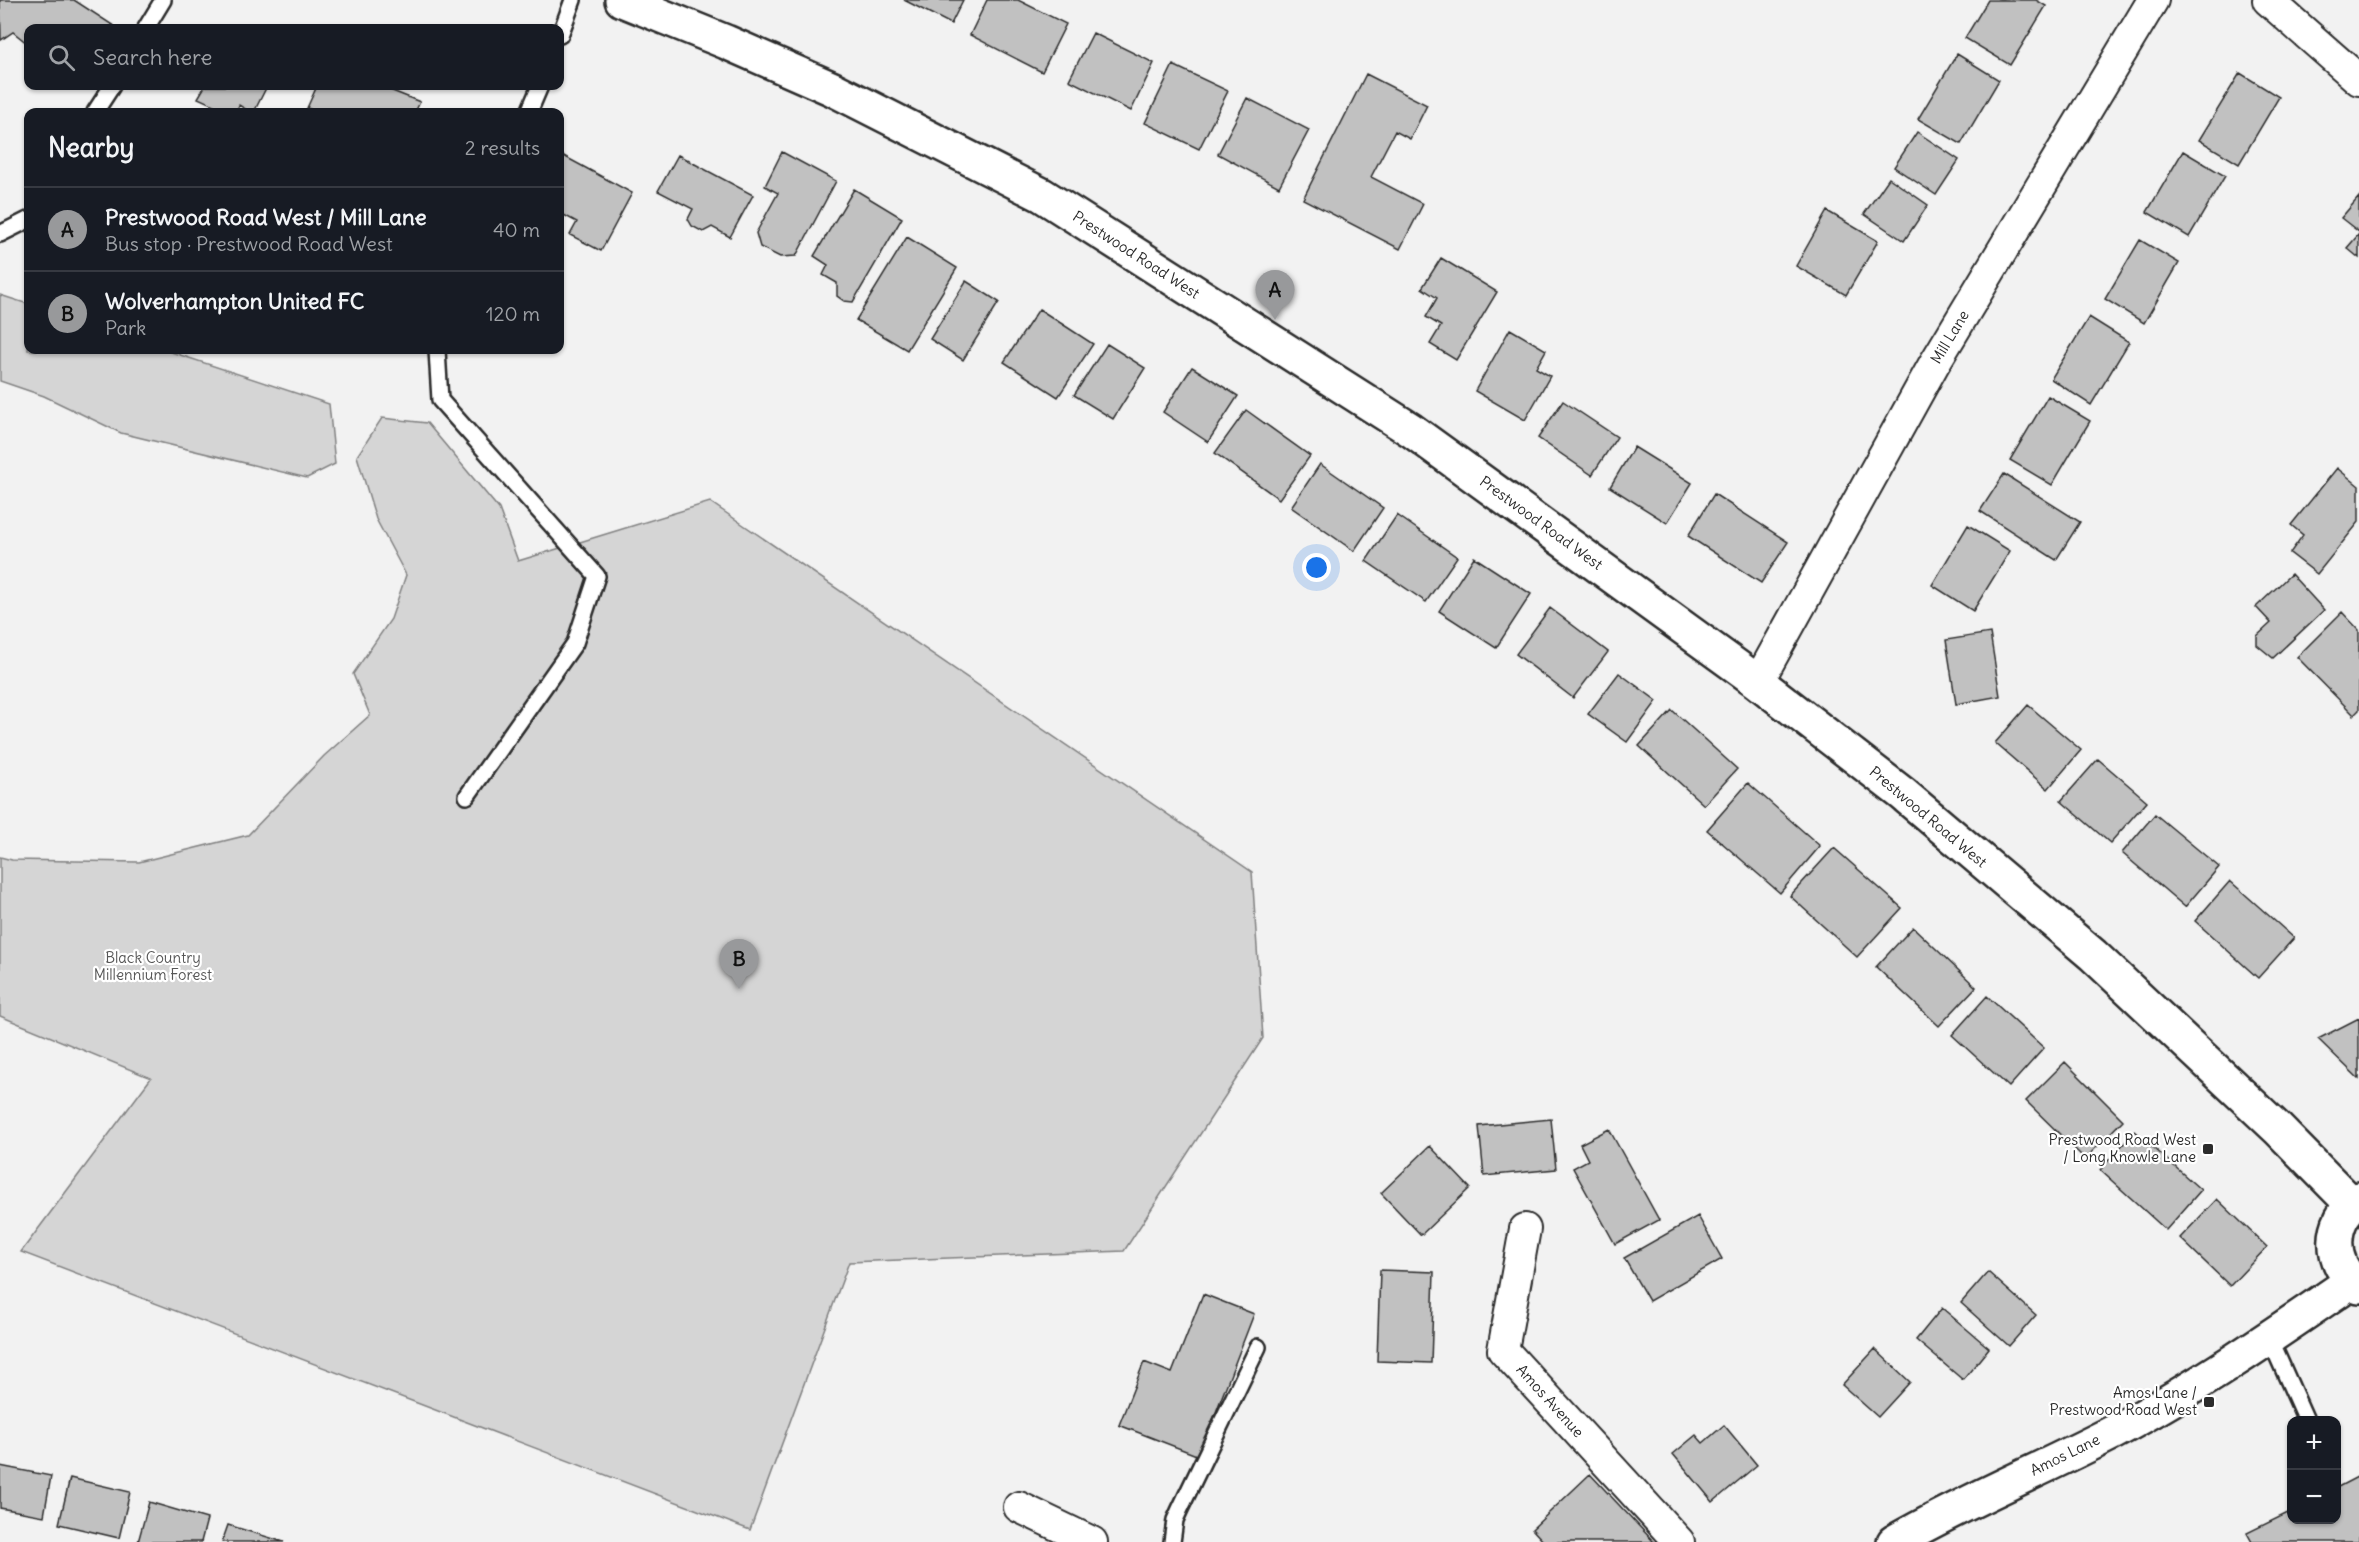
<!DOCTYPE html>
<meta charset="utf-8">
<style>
:root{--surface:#171b24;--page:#20242c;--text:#f1f3f6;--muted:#9ea1a6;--line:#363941;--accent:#98999b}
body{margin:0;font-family:Delius,sans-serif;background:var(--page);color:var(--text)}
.controls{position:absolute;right:18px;bottom:18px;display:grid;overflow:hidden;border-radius:12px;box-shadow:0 2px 4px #0004}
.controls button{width:54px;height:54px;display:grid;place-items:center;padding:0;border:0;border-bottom:2px solid var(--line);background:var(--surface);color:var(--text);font:30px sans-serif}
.you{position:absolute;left:1317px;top:568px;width:21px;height:21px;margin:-15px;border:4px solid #fff;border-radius:50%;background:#1a73e8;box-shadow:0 0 0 9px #1a73e833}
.badge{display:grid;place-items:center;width:39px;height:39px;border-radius:50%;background:var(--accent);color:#111;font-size:20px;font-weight:700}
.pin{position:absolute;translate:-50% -50px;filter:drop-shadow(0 2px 3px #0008)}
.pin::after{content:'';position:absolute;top:32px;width:21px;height:18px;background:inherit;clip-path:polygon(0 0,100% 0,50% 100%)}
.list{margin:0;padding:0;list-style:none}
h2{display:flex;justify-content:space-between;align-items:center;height:78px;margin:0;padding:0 24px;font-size:26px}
h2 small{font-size:20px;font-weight:400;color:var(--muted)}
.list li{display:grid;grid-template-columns:39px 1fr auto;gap:18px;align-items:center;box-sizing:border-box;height:84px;padding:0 24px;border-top:2px solid var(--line)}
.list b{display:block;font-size:22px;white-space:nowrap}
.list p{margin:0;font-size:20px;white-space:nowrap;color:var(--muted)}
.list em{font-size:20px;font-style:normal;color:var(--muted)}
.icon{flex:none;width:33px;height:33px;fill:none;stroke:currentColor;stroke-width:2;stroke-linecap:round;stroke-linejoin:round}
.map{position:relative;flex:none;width:2359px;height:1542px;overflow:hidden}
.search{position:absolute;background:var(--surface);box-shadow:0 2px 4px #0004;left:24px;top:24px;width:540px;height:66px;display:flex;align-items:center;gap:15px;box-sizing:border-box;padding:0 21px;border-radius:12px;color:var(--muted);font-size:22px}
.panel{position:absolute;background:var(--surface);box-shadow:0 2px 4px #0004;left:24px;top:108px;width:540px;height:246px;border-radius:12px}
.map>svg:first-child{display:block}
</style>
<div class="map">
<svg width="2359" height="1542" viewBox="0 0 2359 1542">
<rect width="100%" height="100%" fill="#f2f2f2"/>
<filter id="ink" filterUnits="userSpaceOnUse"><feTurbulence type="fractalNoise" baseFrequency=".0167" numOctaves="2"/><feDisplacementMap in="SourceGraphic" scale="12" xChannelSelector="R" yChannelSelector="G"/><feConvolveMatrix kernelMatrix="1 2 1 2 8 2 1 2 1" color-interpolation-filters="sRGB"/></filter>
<g filter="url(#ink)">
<path fill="#d5d5d5" stroke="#808080" stroke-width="1.5" d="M0,295l28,9v46h137l164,54 6,60 -28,14 -186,-45 -77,-37 -44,-15z
M382,418l45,5 72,86 19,52 192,-59 542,370 11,166 -139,213 -275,11 -99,268 -729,-278 130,-174 -151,-62v-159l12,3 127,2 109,-27 76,-79 46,-41 -17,-41 38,-55 15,-44 -30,-56 -19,-63z"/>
<path fill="#c1c1c1" stroke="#2b2b2b" stroke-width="1.5" d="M0,0h74l40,26 -1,2h-85v16l-15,-12 -12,8z
M904,0h59l-12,24z
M987,0h31l48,24 -24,48 -72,-37z
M1988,0h48l10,6 -36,59 -45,-27z
M1093,33l61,30 -23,48 -62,-31z
M1957,54l42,26 -38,64 -43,-25z
M1173,65l55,26 -29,58 -54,-26z
M2240,73l39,24 -40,67 -40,-24z
M1366,74l61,31 -17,34 -15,-8 -24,46 52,27 -23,45 -97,-50z
M205,86h62l-13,26h-4l-11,-7 -3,7h-7l-31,-14z
M317,86h63l40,16 -5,10h-98l-10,-4z
M1247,98l62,32 -30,57 -61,-33z
M1917,132l42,28 -23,35 -42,-28z
M2183,151l42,25 -36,61 -42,-25z
M782,152l54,29 -40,75 -16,1 -20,-10 -4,-14 22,-40 -13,-7z
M560,154l72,39 -31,58 -31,-16 7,-13 -17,-9z
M678,155l75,40 -23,42 -18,-10 -9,5 -11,-6 -4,-7 5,-10 -35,-18z
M1889,178l39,27 -24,36 -40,-27z
M854,189l48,29 -49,84 -9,-1 -7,-5v-13l-14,-8 5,-10 -14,-9z
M2359,197v35l-18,-14z
M1827,211l51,30 -32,54 -50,-29z
M2359,234v24l-12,-10z
M907,237l50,31 -50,82 -51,-30z
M2140,240l39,23 -35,60 -39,-24z
M1441,258l56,34 -41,68 -26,-16 11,-18 -15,-9 11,-19 -15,-10z
M966,281l33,21 -36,58 -33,-21z
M1039,309l54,35 -35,53 -54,-35z
M2089,317l40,25 -38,63 -40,-26z
M1510,329l36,21 -10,18 14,8 -25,44 -50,-29z
M1107,344l38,24 -32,51 -39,-24z
M1192,367l46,29 -30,46 -45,-30z
M2048,396l42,25 -38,64 -42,-25z
M1563,401l54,36 -25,38 -54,-37z
M1246,410l64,46 -31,43 -64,-46z
M1634,447l58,36 -25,40 -57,-36z
M1320,464l63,44 -29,43 -63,-44z
M2337,468l22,18v36l-42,52 -27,-21 13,-18 -12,-10z
M2004,474l76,48 -24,38 -76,-49z
M1714,494l74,48 -27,41 -73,-47z
M1397,515l60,42 -31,45 -60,-41z
M1968,525l42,26 -37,60 -41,-26z
M1474,557l57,37 -35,54 -57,-37z
M2291,574l33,36 -51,48 -16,-13v-9l14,-13 -15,-16z
M1550,608l58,44 -35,46 -57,-44z
M2342,612l17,18v80l-5,5 -57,-58z
M1990,633l10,63 -44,8 -10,-64z
M1619,673l38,28 -30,41 -39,-28z
M2028,705l53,45 -33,39 -53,-46z
M1672,710l65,59 -33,36 -65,-59z
M2098,759l49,42 -37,42 -49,-42z
M1748,783l72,63 -40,47 -73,-63z
M2155,814l64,53 -34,40 -63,-54z
M1834,848l68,60 -45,49 -67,-61z
M2230,881l64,57 -36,40 -63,-57z
M1913,927l63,60 -37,39 -63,-59z
M1987,996l57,52 -35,39 -57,-52z
M2359,1018v61l-41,-40z
M2065,1062l58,58 -38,39 -59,-58z
M1551,1119l5,50 -72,7 -5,-50z
M1609,1129l50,91 -44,24 -42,-76 15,-8 -8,-16z
M2135,1131l66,59 -35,40 -66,-60z
M1430,1146l40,42 -49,47 -40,-42z
M2217,1199l50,48 -37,39 -50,-48z
M1698,1216l24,43 -73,42 -25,-43z
M1380,1270l54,2 -3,91 -54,-2z
M1988,1272l48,43 -27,31 -48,-43z
M1203,1294l51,20 -55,142 -80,-31 25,-63 28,11z
M1942,1308l47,40 -26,32 -47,-40z
M1875,1349l35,33 -32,35 -36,-32z
M1724,1425l33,40 -44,37 -40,-48 23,-19 7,8z
M0,1466l51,10 -7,40 -44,-8z
M1590,1474l30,32 34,36h-110l-12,-13z
M2359,1476v66h-107l-5,-9 45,-22v9h44v-32z
M70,1478l60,14 -11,46 -60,-14z
M149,1502l58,17 -6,23h-63z
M228,1525l56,17h-62z"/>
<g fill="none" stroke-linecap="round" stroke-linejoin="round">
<g stroke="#2b2b2b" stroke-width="20">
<path id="service" d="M146,28l17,-28
M560,35l13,-35
M95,112l17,-26
M529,112l11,-26
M0,234l28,-14
M437,350l3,50 157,176 -22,67 -108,153
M2269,1337l37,83
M1172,1542l3,-22 5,-11 78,-162"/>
</g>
<g stroke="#2b2b2b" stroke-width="34">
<path id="minor" d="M2268,0l91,80
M1758,682l176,-318 219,-364
M1525,1229l-22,121 176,192
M1019,1507l73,35"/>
</g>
<g stroke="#2b2b2b" stroke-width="38">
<path id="tertiary" d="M622,0l104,42 107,47 209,106 369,235 347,252 145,112 190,161 185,174 74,75"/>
</g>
<g stroke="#2b2b2b" stroke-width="38">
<path id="secondary" d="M2359,1199c-31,22 -31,65 0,87
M1894,1542c71,-41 147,-72 220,-110 83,-44 161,-98 238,-151"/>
</g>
<use href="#service" stroke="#fff" stroke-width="15"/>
<use href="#minor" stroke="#fff" stroke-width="30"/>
<use href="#tertiary" stroke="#fff" stroke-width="33"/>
<use href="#secondary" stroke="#fff" stroke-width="33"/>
</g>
</g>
<g fill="#2b2b2b" stroke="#fff" stroke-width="2">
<rect x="2202" y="1143" width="12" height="12" rx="3"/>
<rect x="2203" y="1396" width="12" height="12" rx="3"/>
</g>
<g text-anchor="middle" stroke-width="4.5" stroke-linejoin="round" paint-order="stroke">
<g font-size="15" fill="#2b2b2b" stroke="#fff">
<text transform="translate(1136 255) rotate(33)" y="5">Prestwood Road West</text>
<text transform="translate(1950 337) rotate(-59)" y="5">Mill Lane</text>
<text transform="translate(1541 523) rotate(36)" y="5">Prestwood Road West</text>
<text transform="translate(1928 817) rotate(40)" y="5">Prestwood Road West</text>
<text transform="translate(1550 1401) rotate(48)" y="5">Amos Avenue</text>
<text transform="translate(2065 1455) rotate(-26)" y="5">Amos Lane</text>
</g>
<g font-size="15" fill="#565656" stroke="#fff">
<text x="153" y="963">Black Country<tspan x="153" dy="17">Millennium Forest</tspan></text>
</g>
<g font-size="15" fill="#2b2b2b" stroke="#fff" text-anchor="end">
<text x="2196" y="1145">Prestwood Road West<tspan x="2196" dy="17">/ Long Knowle Lane</tspan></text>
<text x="2197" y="1398">Amos Lane /<tspan x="2197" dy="17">Prestwood Road West</tspan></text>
</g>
</g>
</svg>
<div class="controls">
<button>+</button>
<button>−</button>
</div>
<div class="you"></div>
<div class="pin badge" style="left:1275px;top:320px">A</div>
<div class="pin badge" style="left:739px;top:989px">B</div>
<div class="search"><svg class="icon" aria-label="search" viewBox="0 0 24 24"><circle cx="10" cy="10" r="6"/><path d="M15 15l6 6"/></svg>Search here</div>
<section class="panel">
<h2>Nearby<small>2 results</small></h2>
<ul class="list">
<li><span class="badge">A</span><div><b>Prestwood Road West / Mill Lane</b><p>Bus stop · Prestwood Road West</p></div><em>40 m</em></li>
<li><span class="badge">B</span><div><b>Wolverhampton United FC</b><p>Park</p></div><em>120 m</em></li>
</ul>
</section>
</div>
